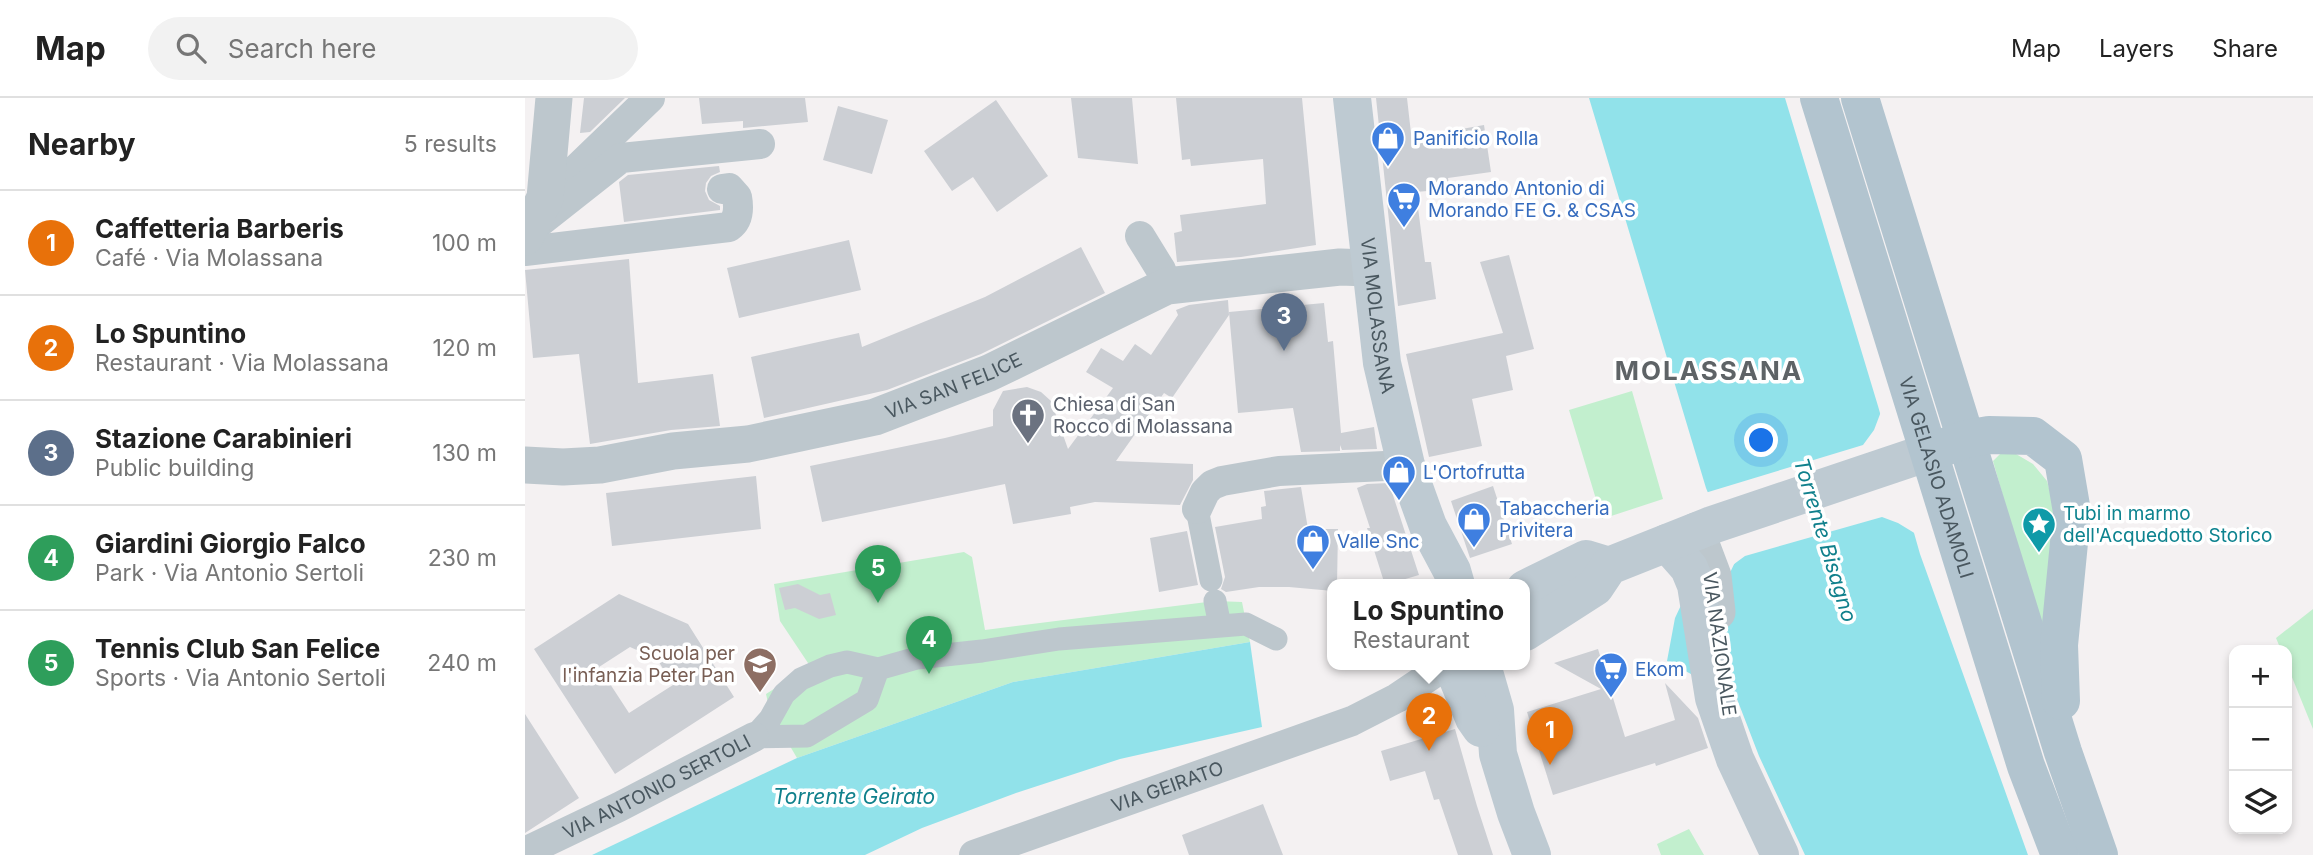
<!DOCTYPE html>
<meta charset="utf-8">
<style>
:root{--surface:#fff;--page:#f2f2f2;--text:#222;--muted:#767676;--line:#e0e0e0;--accent:#1e89e1}
body{margin:0;font-family:Inter,sans-serif;background:var(--page);color:var(--text)}
.controls{position:absolute;right:21px;bottom:21px;display:grid;overflow:hidden;border-radius:14px;box-shadow:0 4px 10px #0003}
.controls button{width:63px;height:63px;display:grid;place-items:center;padding:0;border:0;border-bottom:2px solid var(--line);background:var(--surface);color:var(--text);font:35px sans-serif}
.you{position:absolute;left:1237px;top:343px;width:24px;height:24px;margin:-18px;border:5px solid #fff;border-radius:50%;background:#1a73e8;box-shadow:0 0 0 10px #1a73e833}
.badge{display:grid;place-items:center;width:46px;height:46px;border-radius:50%;background:var(--accent);color:#fff;font-size:23px;font-weight:700}
.pin{position:absolute;translate:-50% -58px;filter:drop-shadow(0 2px 4px #0008)}
.pin::after{content:'';position:absolute;top:37px;width:24px;height:21px;background:inherit;clip-path:polygon(0 0,100% 0,50% 100%)}
.popup{position:absolute;left:802px;top:481px;width:203px;height:91px;box-sizing:border-box;display:grid;place-content:center;border-radius:14px;background:var(--surface);filter:drop-shadow(0 2px 5px #0005);font-size:23px;white-space:nowrap;color:var(--muted)}
.popup b{font-size:26px;color:var(--text)}
.popup::after{content:'';position:absolute;left:50%;top:100%;margin-left:-14px;border:14px solid transparent;border-top-color:var(--surface)}
.list{margin:0;padding:0;list-style:none}
h2{display:flex;justify-content:space-between;align-items:center;height:91px;margin:0;padding:0 28px;font-size:30px}
h2 small{font-size:23px;font-weight:400;color:var(--muted)}
.list li{display:grid;grid-template-columns:46px 1fr auto;gap:21px;align-items:center;box-sizing:border-box;height:105px;padding:0 28px;border-top:2px solid var(--line)}
.list b{display:block;font-size:26px;white-space:nowrap}
.list p{margin:0;font-size:23px;white-space:nowrap;color:var(--muted)}
.list em{font-size:23px;font-style:normal;color:var(--muted)}
.icon{flex:none;width:38px;height:38px;fill:none;stroke:currentColor;stroke-width:2;stroke-linecap:round;stroke-linejoin:round}
.map{position:relative;flex:none;width:1788px;height:757px;overflow:hidden}
header{display:flex;align-items:center;gap:42px;box-sizing:border-box;height:98px;padding:0 35px;background:var(--surface);border-bottom:2px solid var(--line)}
header strong{font-size:33px}
nav{display:flex;gap:38px;margin-inline-start:auto;font-size:24px}
.search{width:490px;height:63px;background:var(--page);display:flex;align-items:center;gap:18px;box-sizing:border-box;padding:0 24px;border-radius:38px;color:var(--muted);font-size:26px}
main{display:flex}
aside{flex:1;background:var(--surface)}
.map>svg:first-child{display:block}
</style>
<header>
<strong>Map</strong>
<div class="search"><svg class="icon" aria-label="search" viewBox="0 0 24 24"><circle cx="10" cy="10" r="6"/><path d="M15 15l6 6"/></svg>Search here</div>
<nav><a>Map</a><a>Layers</a><a>Share</a></nav>
</header>
<main>
<aside>
<h2>Nearby<small>5 results</small></h2>
<ul class="list">
<li><span class="badge" style="background:#e8710a">1</span><div><b>Caffetteria Barberis</b><p>Café · Via Molassana</p></div><em>100 m</em></li>
<li><span class="badge" style="background:#e8710a">2</span><div><b>Lo Spuntino</b><p>Restaurant · Via Molassana</p></div><em>120 m</em></li>
<li><span class="badge" style="background:#5c6f8a">3</span><div><b>Stazione Carabinieri</b><p>Public building</p></div><em>130 m</em></li>
<li><span class="badge" style="background:#2e9e5b">4</span><div><b>Giardini Giorgio Falco</b><p>Park · Via Antonio Sertoli</p></div><em>230 m</em></li>
<li><span class="badge" style="background:#2e9e5b">5</span><div><b>Tennis Club San Felice</b><p>Sports · Via Antonio Sertoli</p></div><em>240 m</em></li>
</ul>
</aside>
<div class="map">
<svg width="1788" height="757" viewBox="0 0 1788 757">
<rect width="100%" height="100%" fill="#f4f1f2"/>
<path fill="#c2efce" d="M1107,293l31,108 -61,20 -33,-109z
M1475,356h16l17,10 14,17 6,22 -1,93 -10,38 -49,-173z
M439,454l8,5 13,73 230,-29 27,1 8,40 -237,40 -216,76 -27,-46 -4,-18 44,-28 -30,-45 -6,-37z
M1788,511v120l-26,-64v-15h-6l-5,-12z
M1164,731l15,26h-43l-4,-11z"/>
<path fill="#91e2ea" d="M1064,0h196l93,308 42,148 108,301h-223l-46,-99 -22,-57 -70,-38 8,-43 8,-17 45,-24 8,-17 -30,-72z
M725,544l12,85 -142,32 -104,34 -94,35 -57,27h-273l205,-97 216,-76z"/>
<path fill="#f4f1f2" d="M1357,311l34,125 -18,-11 -16,-6 -137,39 -15,11 2,-7 -27,-67 158,-48 11,-15z"/>
<path fill="#cccfd4" fill-rule="evenodd" d="M59,0h41l-35,34 -10,1z
M174,0h106l3,24 -65,6v-7l-41,3z
M546,0h61l6,66 -60,-6z
M651,0h126l14,147 -75,12 -64,5 -3,-29 8,-2 -2,-16 86,-11 -3,-45 -72,7 -1,-7 -8,1z
M851,0h31l5,44 45,-4 -1,-8 28,-5 7,47 -43,6 1,11 -33,3 9,70h6l5,37 -38,7z
M471,2l52,76 -51,36 -24,-35 -21,14 -28,-40z
M313,8l50,14 -16,54 -49,-14z
M194,68l1,6 -9,4 -5,7 -1,8 4,9 11,6v4l-96,12 -5,-40 9,-7z
M324,142l12,50 -122,28 -12,-50z
M556,149l24,46 -124,61 -94,36 -123,28 -13,-61 108,-24 3,14 123,-50z
M984,157l25,94 -28,7 7,34 -41,9 10,47 -53,11 -23,-103 97,-21 -23,-71z
M104,161l9,124 75,-9 7,52 -49,4 -81,14 -11,-90 -46,4 -8,-88z
M703,202l1,15 -57,83 -8,-5 -48,68 77,3v16l-13,25 -85,-3 -25,5 1,7 -58,10 -8,-40 -183,38 -12,-56 135,-28 48,-12v-16l10,-19 24,-4 14,5 10,9 17,48 45,-61 -27,-16 15,-24 22,13 12,-17 16,11 27,-40 -2,-5 13,-5z
M799,205l4,39 5,-1 8,92 33,-6 3,22 -35,1 -2,-5v6l-39,1 -8,-44 -55,5 -9,-101z
M231,378l5,53 -149,17 -6,-53z
M864,385l30,92 -34,10 -18,-57h3l-13,-40 10,-4z
M968,388l19,58 -42,14 -19,-57z
M776,389l7,42h30l-1,56h-4v6l-44,-4h-30l-33,5 -5,-3 4,-12 -10,-50 47,-8 -1,-12 5,-1 -2,-15z
M662,433l11,54 -39,7 -9,-54z
M273,486l22,11 10,-2 6,22 -17,4 -24,-11 -10,2 -6,-22z
M94,496l69,30 46,73 -119,77 -81,-125zM105,549l27,12 16,26 -44,28 -30,-46z
M1073,551l27,88 50,-17 -10,-37 33,35 10,30 -52,18 -1,-3 -102,32 -26,-83 74,-23 -47,-26z
M0,616l54,84 -54,35z
M930,631l22,77 16,49h-35l-19,-56 -5,1 -9,-29 -35,10 -9,-30z
M738,706l20,51h-94l-7,-20z"/>
<g fill="none" stroke-linecap="round" stroke-linejoin="round">
<path stroke="#bdc7cd" stroke-width="23" d="M672,411l14,71
M690,503l5,25
M229,639l53,-1 60,-36 11,-31 39,-11 65,-7 77,-12 187,-15 30,15
M229,639l16,-18 14,-25 17,-15 29,-13 17,-4 31,7"/>
<g stroke="#bdc7cd" stroke-width="30">
<path d="M42,80l83,-80"/>
<path d="M6,131l90,-71 139,-14"/>
<path d="M615,138l21,34 6,16"/>
<path d="M0,153l204,-24c10,-7 10,-19 8,-30l-8,-9 -7,1"/>
<path d="M672,411l8,-17 7,-7 10,-4 57,-10 127,-6"/>
<path id="s1" d="M0,754l94,-45 135,-70"/>
<path id="s2" d="M449,757l378,-134 45,-23 49,-33"/>
</g>
<g stroke="#bdc7cd" stroke-width="37">
<path d="M0,139l20,-39 9,-100"/>
<path id="s3" d="M0,367l38,2 37,-2 73,-14 75,-7 127,-27 114,-44 178,-87 173,-19 29,1"/>
<path d="M1171,433l17,45 4,36"/>
</g>
<g stroke="#becad2" stroke-width="38">
<path id="s4" d="M827,0l30,265 24,102 22,61 24,45 4,14"/>
<path d="M1142,445l22,25 7,17 18,113 21,61 45,96"/>
<path d="M1000,491l61,-30 23,7"/>
<path d="M1000,534l70,-45 14,-21 103,-41 217,-73"/>
<path d="M957,567l13,45 3,44 18,59 16,42"/>
<path d="M928,569l21,51 7,10"/>
</g>
<g stroke="#b2c4cf" stroke-width="38">
<path id="s5" d="M1294,0l207,668 34,89"/>
<path d="M1335,0l203,654 36,103"/>
<path d="M1417,350l24,-9 23,-4 44,1 30,23 9,53 -13,133 2,56"/>
</g>
</g>
<defs>
<g id="shop-pin" transform="scale(1.75)"><path d="M0 17L-7.5 6A9.5 9.5 0 1 1 7.5 6Z" fill="#3f7fe0" stroke="#fff"/><path d="M-5-2.5h2.3a2.7 3.5 0 0 1 5.4 0H5L5.5 6h-11ZM-1.5-2.5h3a1.5 2.3 0 0 0-3 0Z" fill="#fff"/></g>
<g id="supermarket-pin" transform="scale(1.75)"><path d="M0 17L-7.5 6A9.5 9.5 0 1 1 7.5 6Z" fill="#3f7fe0" stroke="#fff"/><path d="M-6-5.5h2.5l.6 2H6L4.5 2H-2.5L-4.4-4H-6ZM-1.5 3.2a1.3 1.3 0 1 0 .1 0ZM3 3.2a1.3 1.3 0 1 0 .1 0Z" fill="#fff"/></g>
<g id="church-pin" transform="scale(1.75)"><path d="M0 17L-7.5 6A9.5 9.5 0 1 1 7.5 6Z" fill="#6b7280" stroke="#fff"/><path d="M-1.2-6h2.4v3.5h3.3v2.4h-3.3V6h-2.4V-.1h-3.3v-2.4h3.3Z" fill="#fff"/></g>
<g id="sight-pin" transform="scale(1.75)"><path d="M0 17L-7.5 6A9.5 9.5 0 1 1 7.5 6Z" fill="#0f9aa8" stroke="#fff"/><path d="M0-6L1.8-2.2L6-1.7L2.9 1.2L3.7 5.4L0 3.3L-3.7 5.4L-2.9 1.2L-6-1.7L-1.8-2.2Z" fill="#fff"/></g>
<g id="school-pin" transform="scale(1.75)"><path d="M0 17L-7.5 6A9.5 9.5 0 1 1 7.5 6Z" fill="#8d6e63" stroke="#fff"/><path d="M0-5L7-2L0 1L-7-2ZM-4 1L0 2.5L4 1V4Q0 6-4 4Z" fill="#fff"/></g>
</defs>
<g fill-rule="evenodd">
<use href="#shop-pin" x="863" y="40"/>
<use href="#supermarket-pin" x="879" y="101"/>
<use href="#church-pin" x="503" y="317"/>
<use href="#shop-pin" x="874" y="374"/>
<use href="#shop-pin" x="949" y="421"/>
<use href="#sight-pin" x="1514" y="426"/>
<use href="#shop-pin" x="788" y="443"/>
<use href="#school-pin" x="235" y="566"/>
<use href="#supermarket-pin" x="1086" y="571"/>
</g>
<g text-anchor="middle" stroke-width="7" stroke-linejoin="round" paint-order="stroke">
<g font-size="19" fill="#366cbe" stroke="#fff" text-anchor="start">
<text x="888" y="47">Panificio Rolla</text>
<text x="903" y="97">Morando Antonio di<tspan x="903" dy="22">Morando FE G. &amp; CSAS</tspan></text>
<text x="898" y="381">L'Ortofrutta</text>
<text x="974" y="417">Tabaccheria<tspan x="974" dy="22">Privitera</tspan></text>
<text x="812" y="450">Valle Snc</text>
<text x="1110" y="578">Ekom</text>
</g>
<g font-size="19" fill="#49575f" stroke="#fff">
<text dy="7" stroke="none"><textPath href="#s4" startOffset="219">VIA MOLASSANA</textPath></text>
<text dy="7" stroke="none"><textPath href="#s3" startOffset="439">VIA SAN FELICE</textPath></text>
<text dy="7" stroke="none"><textPath href="#s5" startOffset="397">VIA GELASIO ADAMOLI</textPath></text>
<text transform="translate(1195 546) rotate(82)" y="7">VIA NAZIONALE</text>
<text dy="7" stroke="none"><textPath href="#s1" startOffset="147">VIA ANTONIO SERTOLI</textPath></text>
<text dy="7" stroke="none"><textPath href="#s2" startOffset="205">VIA GEIRATO</textPath></text>
</g>
<g font-size="19" fill="#5b616d" stroke="#fff" text-anchor="start">
<text x="528" y="313">Chiesa di San<tspan x="528" dy="22">Rocco di Molassana</tspan></text>
</g>
<g font-size="19" fill="#0d838f" stroke="#fff" text-anchor="start">
<text x="1538" y="422">Tubi in marmo<tspan x="1538" dy="22">dell'Acquedotto Storico</tspan></text>
</g>
<g font-size="19" fill="#785e54" stroke="#fff" text-anchor="end">
<text x="210" y="562">Scuola per<tspan x="210" dy="22">l'infanzia Peter Pan</tspan></text>
</g>
<g font-size="21" font-style="italic" fill="#10808c" stroke="#fff">
<text transform="translate(1300 442) rotate(73)" y="7">Torrente Bisagno</text>
<text x="329" y="706">Torrente Geirato</text>
</g>
<g font-size="26" font-weight="bold" letter-spacing="2" fill="#5e6366" stroke="#fff">
<text x="1184" y="282">MOLASSANA</text>
</g>
</g>
</svg>
<div class="controls">
<button>+</button>
<button>−</button>
<button><svg class="icon" aria-label="layers" viewBox="0 0 24 24"><path d="M12 4l9 5-9 5-9-5zM3 14l9 5 9-5"/></svg></button>
</div>
<div class="you"></div>
<div class="pin badge" style="left:1025px;top:667px;background:#e8710a">1</div>
<div class="pin badge" style="left:904px;top:653px;background:#e8710a">2</div>
<div class="popup"><b>Lo Spuntino</b>Restaurant</div>
<div class="pin badge" style="left:759px;top:253px;background:#5c6f8a">3</div>
<div class="pin badge" style="left:404px;top:576px;background:#2e9e5b">4</div>
<div class="pin badge" style="left:353px;top:505px;background:#2e9e5b">5</div>
</div>
</main>
